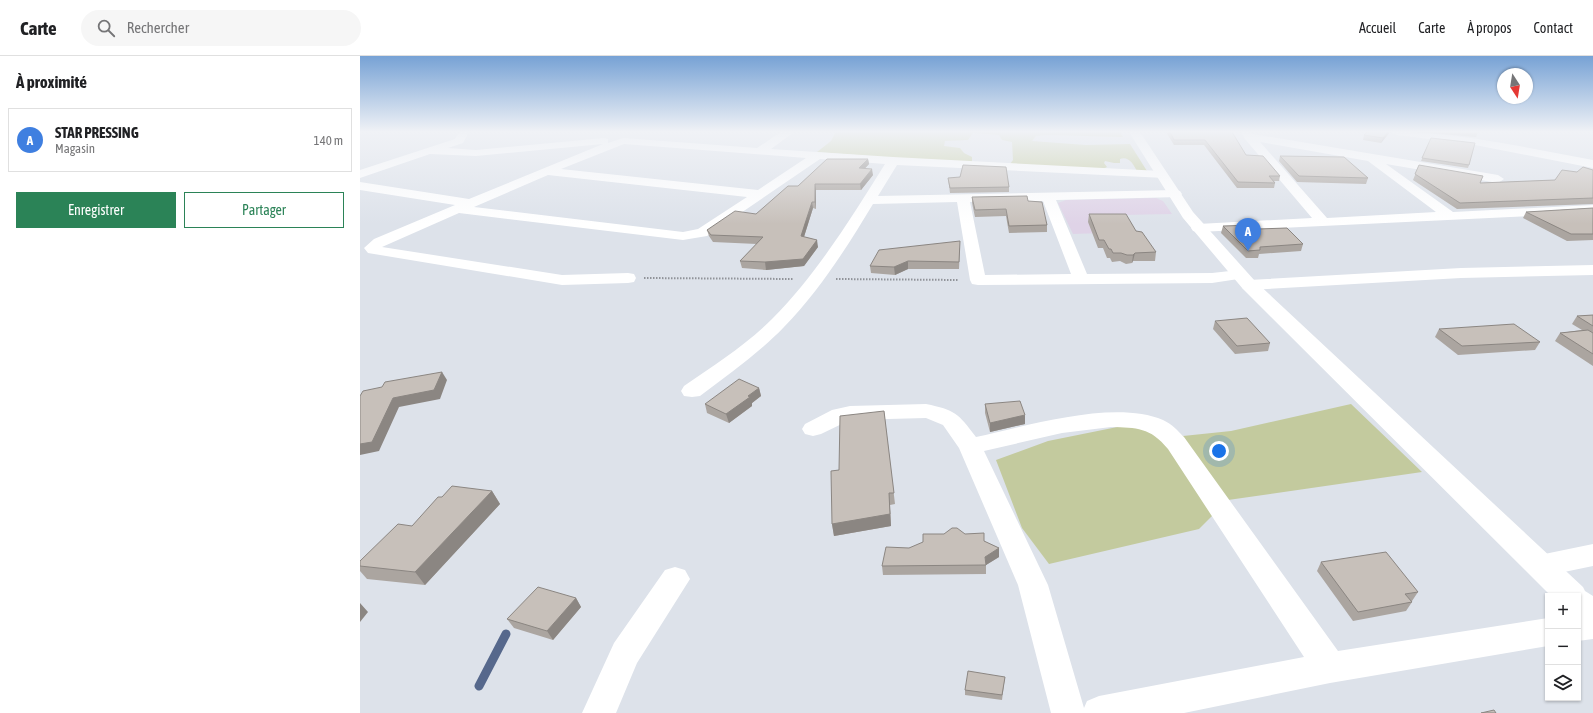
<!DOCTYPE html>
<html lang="fr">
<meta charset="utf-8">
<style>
:root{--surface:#fff;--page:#f6f6f6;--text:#202124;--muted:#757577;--line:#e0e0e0;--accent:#2b8357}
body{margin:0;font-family:"Asap Condensed",sans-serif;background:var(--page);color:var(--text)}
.controls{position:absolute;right:12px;bottom:12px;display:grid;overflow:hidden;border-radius:0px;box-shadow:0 1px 3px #0004}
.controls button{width:36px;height:36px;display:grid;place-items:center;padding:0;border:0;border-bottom:1px solid var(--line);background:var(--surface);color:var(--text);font:20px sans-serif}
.compass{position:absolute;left:1137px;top:12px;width:36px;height:36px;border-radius:50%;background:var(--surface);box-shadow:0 1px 3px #0004;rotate:168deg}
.you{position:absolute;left:859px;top:395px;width:14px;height:14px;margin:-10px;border:3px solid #fff;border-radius:50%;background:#1a73e8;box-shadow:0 0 0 6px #1a73e833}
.badge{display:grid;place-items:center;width:26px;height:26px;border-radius:50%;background:var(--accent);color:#fff;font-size:13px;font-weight:700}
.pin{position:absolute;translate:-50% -33px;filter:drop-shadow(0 1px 2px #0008)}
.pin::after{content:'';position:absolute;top:21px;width:14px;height:12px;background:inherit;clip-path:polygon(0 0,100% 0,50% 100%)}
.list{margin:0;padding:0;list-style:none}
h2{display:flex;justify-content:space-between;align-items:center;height:52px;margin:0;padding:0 16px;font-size:17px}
h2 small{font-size:13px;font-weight:400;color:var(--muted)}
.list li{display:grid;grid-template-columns:26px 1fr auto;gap:12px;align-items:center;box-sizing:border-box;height:64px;margin:0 8px 8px;padding:0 8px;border:1px solid var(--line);border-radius:0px}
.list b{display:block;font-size:15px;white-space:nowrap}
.list p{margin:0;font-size:13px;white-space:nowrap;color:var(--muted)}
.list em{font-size:13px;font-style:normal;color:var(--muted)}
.actions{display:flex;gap:8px;padding:12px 16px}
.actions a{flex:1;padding:9px 0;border:1px solid var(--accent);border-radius:0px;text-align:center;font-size:14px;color:var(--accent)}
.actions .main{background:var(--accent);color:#fff}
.icon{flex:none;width:22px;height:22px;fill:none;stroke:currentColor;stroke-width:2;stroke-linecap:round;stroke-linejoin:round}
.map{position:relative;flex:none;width:1233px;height:657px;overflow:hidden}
header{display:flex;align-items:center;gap:24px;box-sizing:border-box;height:56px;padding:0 20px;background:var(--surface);border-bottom:1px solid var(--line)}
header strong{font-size:19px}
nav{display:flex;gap:22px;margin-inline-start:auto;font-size:14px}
.search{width:280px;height:36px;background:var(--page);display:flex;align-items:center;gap:10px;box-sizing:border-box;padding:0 14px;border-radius:22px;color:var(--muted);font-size:15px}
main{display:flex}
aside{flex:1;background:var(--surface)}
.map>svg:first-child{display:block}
</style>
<header>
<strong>Carte</strong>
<div class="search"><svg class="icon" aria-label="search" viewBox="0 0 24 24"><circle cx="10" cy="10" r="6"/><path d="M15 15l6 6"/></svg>Rechercher</div>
<nav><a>Accueil</a><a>Carte</a><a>À propos</a><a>Contact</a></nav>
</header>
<main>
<aside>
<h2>À proximité<small></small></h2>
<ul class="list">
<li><span class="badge" style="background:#3f7fe0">A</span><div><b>STAR PRESSING</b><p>Magasin</p></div><em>140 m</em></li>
</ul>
<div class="actions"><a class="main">Enregistrer</a><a>Partager</a></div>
</aside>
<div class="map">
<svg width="1233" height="657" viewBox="0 0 1233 657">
<rect width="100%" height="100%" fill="#dde2ea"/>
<path fill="#dfd3e7" d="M796,142l7,3 9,13 -51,1 10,17 -58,2 -15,-31 8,-3z"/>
<path fill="#c3ca9e" d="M479,76h281l3,5 -76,-2 -11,1 -4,5 54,4 44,-1 17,27h-10c-4,-7 -8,-15 -17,-12v4h-6l-9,-2 -1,2 3,4 -4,2 -93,-5 3,-4 -1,-18 -10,-2 -3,-5 -26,-2 -5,7 -23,1 -1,5 16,2 4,5 8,4v5l-50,-2 -105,-8 14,-11 4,-8z
M991,348l71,68 -194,28 -29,29 -150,35 -27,-36 -26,-68 52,-19 109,-22 26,17 48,-5z"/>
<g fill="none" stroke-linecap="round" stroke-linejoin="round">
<path stroke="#56688c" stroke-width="9" d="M119,630l27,-52"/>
<path stroke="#909399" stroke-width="2" stroke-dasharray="1.5 1.5" stroke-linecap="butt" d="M284,222l149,1
M476,223l123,1"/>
<path fill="#fff" fill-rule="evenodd" d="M99,76h10l-6,11 -15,5 28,2 128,-12 4,1v4l15,-5 134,10 24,-16h13l-23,17 122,8 268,14 6,4 -2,3 -268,-13 -19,31 297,-6 5,1 2,3 -2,3 -124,3 31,74 125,-1 27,-3 6,2 2,3 -2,3 -33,5 -234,2 -6,-1 -2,-4 -13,-78 -84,2c-26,43 -53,86 -89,123 -25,26 -55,47 -84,69l-8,1 -8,-1 -3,-5 3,-5c30,-21 62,-41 88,-67 45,-45 79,-101 113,-155l-65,-5 -113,77 -24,4 -224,-27 -77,34 180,28 66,-2 6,1 2,4 -2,4 -6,1 -66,2 -194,-32 -4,-5 10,-9 81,-34 -95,-15v-8l109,17 134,-55 -127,12 -46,-2 -70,24v-8l95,-31zM264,88l182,14 -48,32 -197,-21zM188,119l199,22 -49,32 -15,3 -209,-25zM683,145l28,73 -86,1 -15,-73z
M881,76h10l2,2 245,41 6,4 -6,4 -112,-19 67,48 140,-7v8l-395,19 -5,-1 -2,-3 2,-3 5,-1 114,-6 -67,-79zM900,86l108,19 68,51 -109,6z
M1032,76c68,0 134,16 201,28v8l-123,-24 -73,-9z
M1233,209v10l-132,3 -212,12 -6,-1 -2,-4 2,-4 6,-1 212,-12z
M566,348c29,6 32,9 50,33 51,-11 138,-38 187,-17 9,4 15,11 21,17l154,214 210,-33v28l-218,37 -146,30h-133l-33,-128 -59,-137 -16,-23 -17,-7 -76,2 -29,14 -8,2 -8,-2 -3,-5 3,-5 27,-14 18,-4zM751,371c26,1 39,0 57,22l136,208 -205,39 -12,5 -3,7 -36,-123 -64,-134 78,-18z
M1233,488v22l-53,11 -10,-4 -4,-8 4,-8z
M315,511l10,3 5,9 -53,84 -21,50h-34l32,-70 51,-73z
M1233,555v28l-15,2v-28z"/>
<path fill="#fff" fill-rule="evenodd" d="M769,76h11l53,80 62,69 328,306 2,4 8,5v34l-11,-4 -4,-4v-26h-27l-308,-307 -60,-71z"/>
</g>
<path fill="#aba5a0" d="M806,76h66l14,23 34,21 -1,5h-5l1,2 -1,5h-37l-33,-43h-30z
M1007,76h23l-9,11 -18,-3 1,-5z
M1059,76h59l-2,5z
M1071,82l38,27 -1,3 -47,-7z
M920,100l88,22 -2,6 -69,-2 -18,-21z
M508,103l1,5 -4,4 8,7 -12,15h-45v19l-3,-1 -9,29 14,10 -14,19 -38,4 -24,-2 -2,-7 17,-17 -44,-2 -4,-6 -2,-6 49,-16 42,-28z
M1059,109l61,18 75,-3 22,-8 16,-2v34l-136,5 -44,-29z
M588,122l61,9v5l-59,1z
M612,141l56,4 19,24v7l-38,1 -3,-17 -31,1 -3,-14z
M1233,152v32l-26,1 -44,-23 3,-6z
M729,158l47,17 20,21 -1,9h-22l-1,2 -6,1 -6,-3 -8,1 -2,-4h-3l-4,-10h-5l-10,-26z
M863,170l35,3 45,15 -2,7 -42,3 -1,4h-12l-25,-25z
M600,192l-1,21h-51l-13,6 -24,-2 -1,-7z
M1233,259v51l-38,-25 5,-8 22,-3 -10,-6 5,-8z
M855,265l55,22 -2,8 -33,3 -22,-25z
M1079,273l101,13 -5,8 -77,5 -23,-18z
M399,332l2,8 -9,7v3l-23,17 -22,-10 -2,-9z
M625,348l40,11v9l-35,8 -5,-19z
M524,355l11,93 -5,1 1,21 -57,10 -2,-12 7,-54z
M132,435l8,13 -75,81 -58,-6 -7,-8v-10l52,-35 30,-29z
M605,478l19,7 15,7v9l-13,8v9l-103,1 -1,-9 27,-18z
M961,506l97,30 -6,9v1l-6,9 -53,10 -36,-50z
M216,542l5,9 -28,33 -39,-12 -7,-9z
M645,621l-3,23 -37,-5v-5z"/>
<path fill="#8b8682" d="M1028,76h2l-9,11 2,-5z
M508,103l1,5 -9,10 -1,-6z
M512,113l1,6 -12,15 -1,-6z
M455,128l1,6v19l-1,-7z
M452,146l1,6 -11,35 -1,-7z
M457,184l1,7 -14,19 -38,4 -1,-8z
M775,197l-2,8 -1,2 1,-8z
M548,205v8l-13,6 -1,-8z
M82,316l5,8 -7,19 -41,8 -20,44 -19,4v-11l33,-46z
M399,332l2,8 -9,7v3l-23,17 -3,-9 22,-18z
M665,359v9l-35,8v-9z
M132,435l8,13 -75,81 -10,-13z
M529,437l2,33 -57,10 -2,-12z
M639,492v9l-13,8 -1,-8z
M216,542l5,9 -28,33 -6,-9z
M0,547l8,9 -8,10z"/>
<path fill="#c7c0ba" stroke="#8b8682" d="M810,76h62l14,23 17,1 17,20h-11l6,7 -37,-1 -33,-42h-31z
M1007,76h21l-5,6 -19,-3z
M1071,82l44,5 -6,22 -47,-7z
M920,100l64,1 24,21 -69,-2z
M467,103h41l-9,9 13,1 -12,15h-45v18h-3l-11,34 16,4 -14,19 -38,3 -25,-1 23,-24 -52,-2 -4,-5 28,-19 21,3 32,-28h10z
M603,109l43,2 3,20 -59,1 -2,-10 12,-1z
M1059,109l64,11 -3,7 75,-3 7,-10 15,2 6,-5 10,3v28l-133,5 -45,-29z
M667,140l1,5 14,1 5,23 -38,1 -3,-17 -31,1 -3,-13z
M1233,152v26h-22l-45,-22z
M729,158h37l10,17 6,1 14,20 -21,1 -2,2h-6l-6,-2h-8l-2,-4h-2l-5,-9h-5z
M895,169l3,4 29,-1 16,16 -43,3v3l-12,1 -25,-25z
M600,185l-1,21 -51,-1 -14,6 -24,-1 9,-16z
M1233,259v11l-16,-10z
M887,262l23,25 -33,3 -22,-25z
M1154,268l26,18 -78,4 -23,-17z
M1228,274l5,3v21l-33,-21z
M82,316l-8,18 -41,8 -21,44 -12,2v-48l3,-5 19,-4 3,-5z
M379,323l20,9 -11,8 2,1 -24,17 -21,-10z
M660,345l5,14 -35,8 -5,-19z
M524,355l10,82h-5l1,21 -58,10 -1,-53 8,-1 1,-54z
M92,430l40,5 -77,81 -55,-6v-5l38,-37 14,2 26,-29h4z
M592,472h5l8,6 19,-1v8l15,7 -14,9 1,8 -104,1 4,-19 23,1 14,-6v-8h21z
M1026,496l32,40 -13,2 7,8 -54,10 -37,-50z
M178,531l38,11 -29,33 -40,-12z
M608,615l37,6 -3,18 -37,-5z
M1134,654l2,3h-15z"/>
<linearGradient id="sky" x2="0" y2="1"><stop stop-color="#77a2d5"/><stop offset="0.45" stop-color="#f0f2f6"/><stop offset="1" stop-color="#f0f2f6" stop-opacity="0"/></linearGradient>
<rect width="1233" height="168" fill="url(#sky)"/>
</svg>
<div class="controls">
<button>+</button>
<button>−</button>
<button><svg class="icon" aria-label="layers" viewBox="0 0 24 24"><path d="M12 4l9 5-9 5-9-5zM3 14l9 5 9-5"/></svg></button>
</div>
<svg class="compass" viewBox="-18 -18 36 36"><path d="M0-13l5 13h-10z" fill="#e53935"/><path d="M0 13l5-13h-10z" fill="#757577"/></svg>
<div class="you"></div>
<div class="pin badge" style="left:888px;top:195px;background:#3f7fe0">A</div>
</div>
</main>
